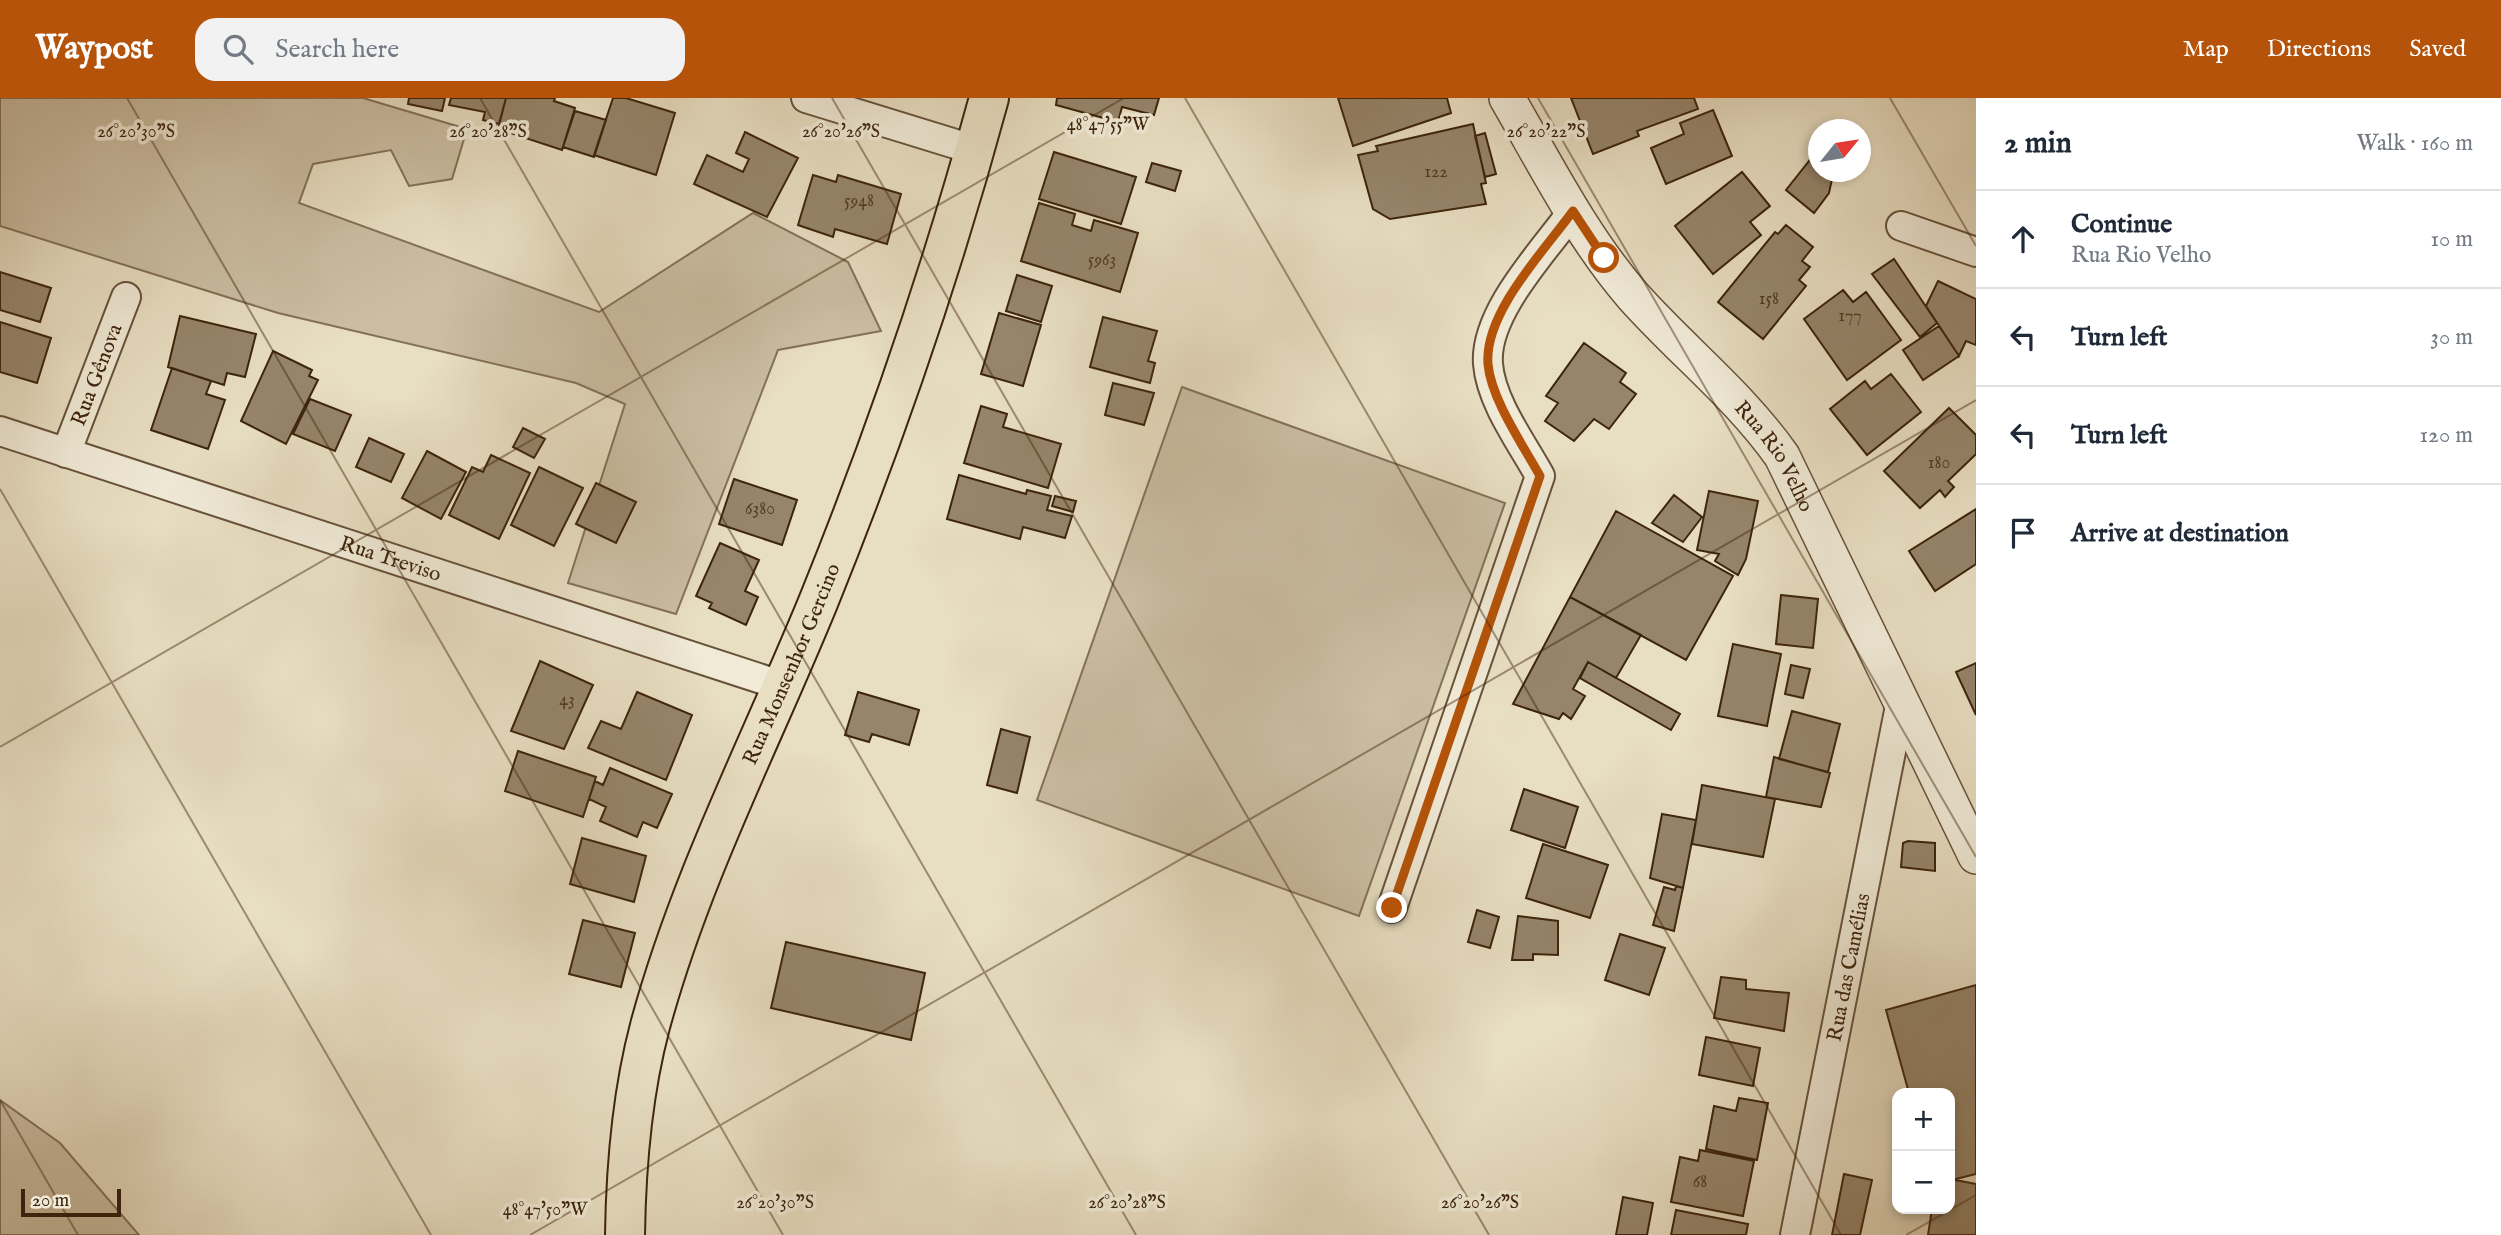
<!DOCTYPE html>
<meta charset="utf-8">
<style>
:root{--surface:#fff;--page:#f2f2f3;--text:#1f2937;--muted:#747a83;--line:#e0e1e3;--accent:#b45309}
body{margin:0;font-family:"IM FELL English",serif;background:var(--page);color:var(--text)}
.controls{position:absolute;right:21px;bottom:21px;display:grid;overflow:hidden;border-radius:14px;box-shadow:0 4px 10px #0003}
.controls button{width:63px;height:63px;display:grid;place-items:center;padding:0;border:0;border-bottom:2px solid var(--line);background:var(--surface);color:var(--text);font:35px sans-serif}
.compass{position:absolute;left:1808px;top:21px;width:63px;height:63px;border-radius:50%;background:var(--surface);box-shadow:0 4px 10px #0003;rotate:60deg}
.scale{position:absolute;left:21px;bottom:18px;width:100px;box-sizing:border-box;padding-left:7px;border:4px solid #3d240c;border-top:0;font-size:19px;line-height:24px;white-space:nowrap;color:#3d240c;-webkit-text-stroke:5px #f0ead7;paint-order:stroke}
.stop{position:absolute;width:21px;height:21px;margin:-16px;border:5px solid #b45309;border-radius:50%;background:#fff}
.stop.end{background:#b45309;border-color:#fff;box-shadow:0 2px 7px #0008}
.list{margin:0;padding:0;list-style:none}
h2{display:flex;justify-content:space-between;align-items:center;height:91px;margin:0;padding:0 28px;font-size:30px}
h2 small{font-size:23px;font-weight:400;color:var(--muted)}
.list li{display:grid;grid-template-columns:46px 1fr auto;gap:21px;align-items:center;box-sizing:border-box;height:98px;padding:0 28px;border-top:2px solid var(--line)}
.list b{display:block;font-size:26px;white-space:nowrap}
.list p{margin:0;font-size:23px;white-space:nowrap;color:var(--muted)}
.list em{font-size:23px;font-style:normal;color:var(--muted)}
.icon{flex:none;width:38px;height:38px;fill:none;stroke:currentColor;stroke-width:2;stroke-linecap:round;stroke-linejoin:round}
.map{position:relative;flex:none;width:1976px;height:1137px;overflow:hidden}
header{display:flex;align-items:center;gap:42px;box-sizing:border-box;height:98px;padding:0 35px;background:var(--accent);color:#fff}
header strong{font-size:33px}
nav{display:flex;gap:38px;margin-inline-start:auto;font-size:24px}
.search{width:490px;height:63px;background:var(--page);display:flex;align-items:center;gap:18px;box-sizing:border-box;padding:0 24px;border-radius:21px;color:var(--muted);font-size:26px}
main{display:flex}
aside{flex:1;background:var(--surface)}
.map>svg:first-child{display:block}
</style>
<header>
<strong>Waypost</strong>
<div class="search"><svg class="icon" aria-label="search" viewBox="0 0 24 24"><circle cx="10" cy="10" r="6"/><path d="M15 15l6 6"/></svg>Search here</div>
<nav><a>Map</a><a>Directions</a><a>Saved</a></nav>
</header>
<main>
<div class="map">
<svg width="1976" height="1137" viewBox="0 0 1976 1137">
<rect width="100%" height="100%" fill="#e8dec2"/>
<filter id="stains"><feTurbulence type="fractalNoise" baseFrequency=".00286" numOctaves="4"/><feColorMatrix values="0 0 0 0 .2 0 0 0 0 .09 0 0 0 0 .02 0 0 0 .5 -.17"/></filter>
<radialGradient id="worn" r=".72"><stop offset=".6" stop-color="#630" stop-opacity="0"/><stop offset="1" stop-color="#630" stop-opacity=".3"/></radialGradient>
<path fill="#cbbea3" stroke="#847158" stroke-width="2" d="M0,0h363l104,31 -15,50 -43,7 -18,-36 -78,14 -14,39 300,109 154,-99 95,49 33,69 -103,19 -102,264 -108,-31 57,-179 -49,-21 -298,-70 -278,-87z
M1182,289l323,116 -146,413 -322,-116z
M0,1002l60,43 79,92h-139z"/>
<path fill="#96856b" stroke="#3d240c" stroke-width="2" d="M409,0h36l-3,13 -34,-7z
M451,0h55l-7,26 -16,-4 2,-8 -36,-7z
M506,0h49l-1,3 21,7 -13,42 -64,-21z
M613,0h13l49,15 -19,62 -62,-20z
M1057,0h102l-5,17 -32,-8 -4,15 -62,-17z
M1338,0h109l4,15 -98,33z
M1571,0h123l4,11 -61,22 2,5 -46,18z
M1713,12l19,46 -66,28 -15,-36 33,-14 -4,-11z
M575,13l31,9 -12,37 -31,-10z
M1473,26l13,59 -5,1 5,20 -96,15 -17,-10 -15,-54 20,-4 -2,-5z
M745,34l53,26 -31,59 -73,-33 13,-29 36,17 6,-13 -13,-6z
M1485,35l11,41 -11,3 -10,-41z
M1817,53l1,21h11l-2,3 5,4 -3,14 -15,20 -28,-23z
M1054,54l82,25 -15,47 -82,-25z
M1152,65l29,8 -6,20 -29,-9z
M1742,74l28,34 -20,16 11,13 -48,39 -38,-48z
M813,77l23,7 2,-7 63,19 -14,50 -52,-15 -2,8 -35,-12z
M1039,105l36,11 -3,11 19,6 3,-11 44,13 -18,59 -99,-31z
M1786,127l27,22 -11,14 8,6 -11,13 7,6 -43,53 -45,-37 57,-70 3,2z
M1894,161l43,64 -17,14 -48,-63z
M0,174l51,16 -11,34 -40,-12z
M1017,177l35,11 -11,36 -35,-11z
M1938,183l38,18v46l-10,-4 -7,15 -33,-50z
M1843,192l10,12 13,-10 35,48 -54,40 -43,-61z
M999,215l42,12 -18,61 -42,-12z
M180,218l76,18 -11,43 -18,-4 -3,12 -56,-18z
M1103,219l54,14 -9,30 7,2 -5,20 -60,-16z
M0,224l51,16 -14,45 -37,-11z
M1939,228l20,30 -36,24 -20,-30z
M1584,245l42,30 -6,9 16,12 -27,35 -15,-10 -20,22 -29,-20 13,-18 -12,-7z
M273,253l39,19 -3,6 9,4 -32,64 -45,-23z
M172,270l39,13 -5,13 19,6 -17,49 -57,-19z
M1891,276l30,38 -54,43 -37,-46 35,-28 6,8z
M1113,285l41,10 -10,32 -39,-10z
M310,301l41,16 -16,36 -42,-17z
M981,308l26,8 -4,13 58,17 -13,44 -84,-25z
M1949,310l27,27v19l-28,27 6,6 -9,10 -5,-7 -20,18 -36,-37z
M523,330l22,11 -11,19 -21,-11z
M369,340l35,16 -13,28 -35,-15z
M427,353l39,21 -25,47 -39,-21z
M491,357l39,18 -31,66 -50,-24 23,-48 11,5z
M539,369l44,21 -29,58 -43,-21z
M959,377l67,19 1,-4 24,6 -4,14 25,6 -7,22 -42,-11 -3,12 -73,-20z
M734,381l63,21 -15,45 -63,-21z
M596,385l40,19 -20,41 -40,-19z
M1709,393l49,10 -12,58 -8,16 -23,-14 4,-7 -22,-4z
M1674,397l28,22 -19,25 -31,-19z
M1055,398l21,5 -3,11 -21,-6z
M1976,411v55l-41,27 -26,-40z
M1616,413l117,65 -47,84 -116,-63z
M720,445l39,17 -14,31 13,6 -12,28 -37,-17 3,-5 -16,-7z
M1781,497l37,4 -5,49 -37,-4z
M1570,499l71,38 -25,43 -28,-16 -15,27 12,7 -14,23 -8,-6 -4,6 -46,-15z
M1733,546l48,10 -14,72 -49,-10z
M540,563l53,24 -29,64 -53,-18z
M1588,564l92,52 -9,16 -91,-52z
M1976,565v52l-20,-43z
M1791,567l19,4 -7,29 -18,-4z
M637,594l55,23 -26,65 -78,-32 13,-27 20,8z
M858,594l61,18 -10,35 -37,-11 -3,8 -24,-7z
M1792,613l48,13 -12,48 -49,-13z
M1001,631l29,8 -13,56 -30,-8z
M518,653l78,26 -13,40 -78,-26z
M1774,659l56,16 -9,34 -55,-10z
M610,670l62,26 -15,34 -14,-6 -6,15 -37,-16 6,-14 -17,-8 6,-18 8,4z
M1702,687l73,14 -12,58 -71,-13z
M1524,691l54,18 -13,41 -54,-18z
M1662,716l34,6 -13,68 -33,-10z
M582,740l64,18 -12,46 -64,-18z
M1908,743l27,2v28l-34,-4 2,-24z
M1543,746l65,21 -18,53 -64,-20z
M1676,788l7,2 -9,43 -21,-6 11,-38 11,3z
M1477,812l22,7 -9,31 -22,-6z
M1518,818l40,5v34l-25,-1v6h-21z
M583,822l52,13 -14,54 -52,-13z
M1620,836l45,14 -16,47 -44,-15z
M786,844l139,31 -14,67 -140,-32z
M1721,879l25,3v9l43,4 -5,38 -70,-13z
M1976,887v189l-24,6 -2,-87h-41l-23,-83z
M1706,939l54,11 -7,38 -54,-11z
M1739,1000l29,5 -11,57 -51,-11 8,-43 22,5z
M1700,1052l54,11 -11,55 -72,-14 9,-45 18,4z
M1844,1076l28,6 -12,55h-28z
M1950,1081l26,5v51h-48l4,-26h18z
M1623,1099l30,6 -6,32h-31z
M1676,1112l72,14 -2,11h-75z"/>
<g fill="none" stroke-linecap="round" stroke-linejoin="round">
<g stroke="#68523a" stroke-width="32">
<g id="minor">
<path d="M806,0l169,52"/>
<path d="M1901,128l75,26"/>
<path id="s1" d="M0,333l783,255"/>
<path id="s2" d="M66,355l60,-156"/>
<path d="M1392,810l148,-432c-18,-33 -49,-74 -52,-112 -4,-51 56,-113 85,-153"/>
<path id="s3" d="M1795,1137l106,-534"/>
</g>
</g>
<g stroke="#68523a" stroke-width="38">
<g id="tertiary">
<path id="s4" d="M1507,0c39,67 75,139 126,198 49,55 106,99 149,160l194,400"/>
</g>
</g>
<g stroke="#3d240c" stroke-width="42">
<g id="primary">
<path id="s5" d="M625,1137c1,-70 7,-141 25,-209 40,-148 111,-284 169,-426 66,-163 124,-332 170,-502"/>
</g>
</g>
<use href="#minor" stroke="#f0ead7" stroke-width="28"/>
<use href="#tertiary" stroke="#f0ead7" stroke-width="35"/>
<use href="#primary" stroke="#e8dec2" stroke-width="38"/>
</g>
<g fill="none" stroke-linecap="round" stroke-linejoin="round">
<path stroke="#b45309" stroke-width="9" d="M1392,810l148,-432c-17,-31 -49,-77 -52,-112 -4,-51 56,-113 85,-153l31,47"/>
</g>
<path fill="none" stroke="#3d240c" stroke-width="2" stroke-opacity="0.45" d="M127,0l656,1137M480,0l656,1137M832,0l657,1137M1185,0l656,1137M1538,0l438,759M1890,0l86,148M0,391l431,746M0,649l1124,-649M0,1002l78,135M530,1137l1446,-835M1906,1137l70,-40"/>
<g text-anchor="middle" stroke-width="7" stroke-linejoin="round" paint-order="stroke">
<g font-size="18" fill="#533c24">
<text x="1436" y="79">122</text>
<text x="859" y="108">5948</text>
<text x="1102" y="167">5963</text>
<text x="1769" y="206">158</text>
<text x="1850" y="223">177</text>
<text x="1939" y="370">180</text>
<text x="760" y="416">6380</text>
<text x="567" y="607">43</text>
<text x="1700" y="1089">68</text>
</g>
<g font-size="21" fill="#3d240c" stroke="#f0ead7">
<text dy="7" stroke="none"><textPath href="#s2" startOffset="84">Rua Gênova</textPath></text>
<text dy="7" stroke="none"><textPath href="#s4" startOffset="450">Rua Rio Velho</textPath></text>
<text dy="7" stroke="none"><textPath href="#s1" startOffset="411">Rua Treviso</textPath></text>
<text dy="7" stroke="none"><textPath href="#s5" startOffset="600">Rua Monsenhor Gercino</textPath></text>
<text dy="7" stroke="none"><textPath href="#s3" startOffset="273">Rua das Camélias</textPath></text>
</g>
</g>
<g font-size="18" text-anchor="middle" fill="#3d240c" stroke="#f0ead7" stroke-width="7" stroke-linejoin="round" paint-order="stroke">
<text x="1108" y="32">48°47'55"W</text>
<text x="136" y="39">26°20'30"S</text>
<text x="488" y="39">26°20'28"S</text>
<text x="841" y="39">26°20'26"S</text>
<text x="1546" y="39">26°20'22"S</text>
<text x="775" y="1110">26°20'30"S</text>
<text x="1127" y="1110">26°20'28"S</text>
<text x="1480" y="1110">26°20'26"S</text>
<text x="545" y="1117">48°47'50"W</text>
</g>
<rect width="100%" height="100%" filter="url(#stains)"/>
<rect width="100%" height="100%" fill="url(#worn)"/>
</svg>
<div class="controls">
<button>+</button>
<button>−</button>
</div>
<svg class="compass" viewBox="-18 -18 36 36"><path d="M0-13l5 13h-10z" fill="#e53935"/><path d="M0 13l5-13h-10z" fill="#747a83"/></svg>
<div class="scale">20 m</div>
<div class="stop" style="left:1604px;top:160px"></div>
<div class="stop end" style="left:1392px;top:810px"></div>
</div>
<aside>
<h2>2 min<small>Walk · 160 m</small></h2>
<ul class="list">
<li><svg class="icon" aria-label="ahead" viewBox="0 0 24 24"><path d="M12 20V5M6 11l6-6 6 6"/></svg><div><b>Continue</b><p>Rua Rio Velho</p></div><em>10 m</em></li>
<li><svg class="icon" aria-label="left" viewBox="0 0 24 24"><path d="M17 20v-9H6M10 6l-5 5 5 5"/></svg><div><b>Turn left</b></div><em>30 m</em></li>
<li><svg class="icon" aria-label="left" viewBox="0 0 24 24"><path d="M17 20v-9H6M10 6l-5 5 5 5"/></svg><div><b>Turn left</b></div><em>120 m</em></li>
<li><svg class="icon" aria-label="arrive" viewBox="0 0 24 24"><path d="M6 21V4h12l-3 4 3 4H6"/></svg><div><b>Arrive at destination</b></div></li>
</ul>
</aside>
</main>
